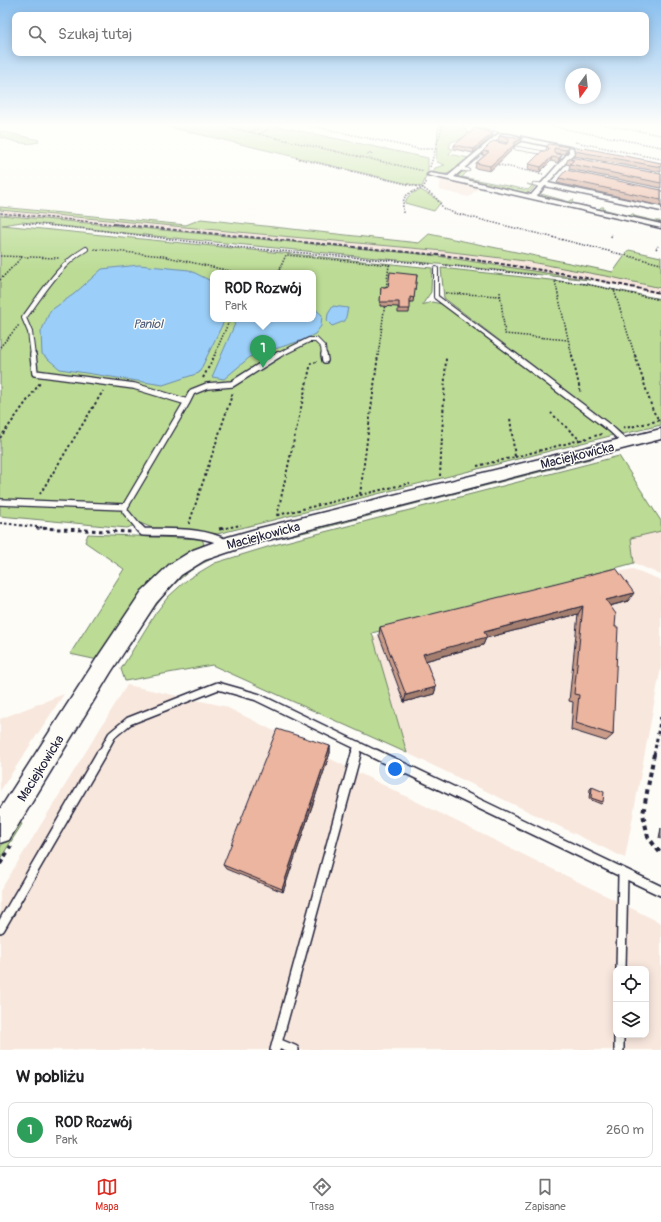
<!DOCTYPE html>
<html lang="pl">
<meta charset="utf-8">
<style>
:root{--surface:#fff;--page:#f6f6f6;--text:#202124;--muted:#757577;--line:#e0e0e0;--accent:#d93025}
body{margin:0;font-family:Pangolin,sans-serif;background:var(--page);color:var(--text)}
.controls{position:absolute;right:12px;bottom:12px;display:grid;overflow:hidden;border-radius:8px;box-shadow:0 2px 10px #0003}
.controls button{width:36px;height:36px;display:grid;place-items:center;padding:0;border:0;border-bottom:1px solid var(--line);background:var(--surface);color:var(--text);font:20px sans-serif}
.compass{position:absolute;left:565px;top:68px;width:36px;height:36px;border-radius:50%;background:var(--surface);box-shadow:0 2px 10px #0003;rotate:195deg}
.you{position:absolute;left:395px;top:769px;width:14px;height:14px;margin:-10px;border:3px solid #fff;border-radius:50%;background:#1a73e8;box-shadow:0 0 0 6px #1a73e833}
.badge{display:grid;place-items:center;width:26px;height:26px;border-radius:50%;background:var(--accent);color:#fff;font-size:13px;font-weight:700}
.pin{position:absolute;translate:-50% -33px;filter:drop-shadow(0 1px 2px #0008)}
.pin::after{content:'';position:absolute;top:21px;width:14px;height:12px;background:inherit;clip-path:polygon(0 0,100% 0,50% 100%)}
.popup{position:absolute;left:210px;top:270px;width:106px;height:52px;box-sizing:border-box;display:grid;place-content:center;border-radius:8px;background:var(--surface);filter:drop-shadow(0 1px 3px #0005);font-size:13px;white-space:nowrap;color:var(--muted)}
.popup b{font-size:15px;color:var(--text)}
.popup::after{content:'';position:absolute;left:50%;top:100%;margin-left:-8px;border:8px solid transparent;border-top-color:var(--surface)}
.list{margin:0;padding:0;list-style:none}
h2{display:flex;justify-content:space-between;align-items:center;height:52px;margin:0;padding:0 16px;font-size:17px}
h2 small{font-size:13px;font-weight:400;color:var(--muted)}
.list li{display:grid;grid-template-columns:26px 1fr auto;gap:12px;align-items:center;box-sizing:border-box;height:56px;margin:0 8px 8px;padding:0 8px;border:1px solid var(--line);border-radius:8px}
.list b{display:block;font-size:15px;white-space:nowrap}
.list p{margin:0;font-size:13px;white-space:nowrap;color:var(--muted)}
.list em{font-size:13px;font-style:normal;color:var(--muted)}
.icon{flex:none;width:22px;height:22px;fill:none;stroke:currentColor;stroke-width:2;stroke-linecap:round;stroke-linejoin:round}
.map{position:relative;flex:none;width:661px;height:1050px;overflow:hidden}
.search{position:absolute;background:var(--surface);box-shadow:0 2px 10px #0003;left:12px;right:12px;top:12px;height:44px;display:flex;align-items:center;gap:10px;box-sizing:border-box;padding:0 14px;border-radius:8px;color:var(--muted);font-size:15px}
.sheet{height:116px;background:var(--surface)}
nav{display:flex;justify-content:space-around;align-items:center;box-sizing:border-box;height:56px;border-top:1px solid var(--line);background:var(--surface);font-size:11px;color:var(--muted)}
nav a{display:grid;justify-items:center;gap:2px}
nav .on{color:var(--accent)}
.map>svg:first-child{display:block}
</style>
<div class="map">
<svg width="661" height="1050" viewBox="0 0 661 1050">
<rect width="100%" height="100%" fill="#fdfcf7"/>
<filter id="ink" filterUnits="userSpaceOnUse"><feTurbulence type="fractalNoise" baseFrequency=".025" numOctaves="2"/><feDisplacementMap in="SourceGraphic" scale="8" xChannelSelector="R" yChannelSelector="G"/><feConvolveMatrix kernelMatrix="1 2 1 2 8 2 1 2 1" color-interpolation-filters="sRGB"/></filter>
<g filter="url(#ink)">
<path fill="#f8e7dd" fill-rule="evenodd" d="M441,178l38,9 -10,10 -30,-7z
M0,210l444,41 81,10 86,16 50,11v7l-71,-15 -159,-25 -431,-40z
M661,531v44l-27,-12 -3,-25z
M633,569l28,11v87l-36,191 -218,-105 -34,-116 230,-62z
M127,685l97,21 437,217v127h-661v-159zM616,969h30v66h-30z
M64,694l-64,97v-72z"/>
<path fill="#bcdc95" stroke="#6f7f68" fill-rule="evenodd" d="M156,124h111l161,34v13l-6,16z
M441,124h20l200,41 -199,-40 6,7 -4,6 -13,4 -2,6 4,1 -4,5 20,4c-13,11 -18,19 -37,16l3,-6 10,-3 -8,-3 -1,-3 2,-31z
M0,131l39,9 -1,2c-13,4 -25,-1 -38,-5z
M462,172h5l-5,5 66,13 4,-4 -5,-2 8,2 -5,6 -6,1 -65,-16 -1,-1z
M421,190l20,12 -7,9 -29,-8c3,-9 7,-10 16,-13z
M541,194l29,8 1,-2h3l-2,3 27,6 2,-2h3l-1,2 27,7 2,-2h2v2l22,5h4l1,3 -113,-25 -6,-3z
M0,207l186,18 15,-6 218,24 10,-9 184,38 16,-22 32,7v31l-50,-11 -86,-16 -81,-10 -444,-41z
M0,215l431,40 159,25c-189,-21 -379,-37 -568,-58l-20,3 430,43 -1,24 -9,13 10,-3 10,2 172,131 -397,99 -59,-4 -18,-7 -13,5 -127,-12zM213,273h100v46h-100z
M441,268l145,16 75,15v126l-38,9 -9,-6 -170,-130z
M619,456l42,65v10l-30,7 3,25 -262,70 35,120 -195,-88 -87,16 -4,-12 34,-55 13,-17 20,-18 27,-16 59,-18z
M587,458l3,1c-89,23 -178,45 -267,69 -40,10 -92,18 -127,39 -30,19 -47,48 -66,78l-3,-1c20,-31 43,-68 78,-84 14,-6 30,-11 44,-16z
M88,534l114,5 2,5 -49,34 -57,82 -28,-6 54,-85 -39,-27z
M16,821l6,3 -22,35v-11z"/>
<path fill="#9bcff9" stroke="#6b8aad" d="M139,265l50,5 24,12v37h12l-26,54 -36,12 -103,-16 -18,-15 -1,-22 9,-21 24,-17 28,-25z
M333,306l15,2 -3,13 -13,5 -5,-5 1,-7z
M313,307l9,8 -1,11 -6,8 -12,6 -53,17 -26,22 -12,-2 25,-58h76z"/>
<g fill="none" stroke-linecap="round" stroke-linejoin="round">
<g stroke="#22223b" stroke-width="4.5">
<path id="lane-far4" d="M516,148l29,5
M460,169l8,1
M534,184l8,1"/>
</g>
<g stroke="#22223b" stroke-width="6">
<path id="lane-far3" d="M436,269v28l79,59
M33,356l-3,-24 -6,-14c18,-24 35,-54 62,-69
M277,356l32,-16h7l7,7 1,9"/>
</g>
<g stroke="#22223b" stroke-width="8">
<path id="lane-far2" d="M33,355l2,18 99,13 53,16 -62,105v4l15,18
M324,355l1,5
M513,355l98,74 15,14
M187,402l5,-10 15,-6 25,-2 46,-29
M0,502l125,5"/>
</g>
<g stroke="#22223b" stroke-width="10">
<path id="lane-far1" d="M139,528l4,4c28,1 59,-2 85,12
M101,755l11,-20 17,-14 89,-35 39,11 120,58
M355,755l3,-10"/>
</g>
<g stroke="#22223b" stroke-width="12">
<path id="lane" d="M375,754l286,137
M0,928l101,-174
M621,969l2,-95
M619,1035v15
M277,1043l17,7
M275,1050l81,-296"/>
</g>
<g stroke="#22223b" stroke-width="3">
<path id="street" d="M498,134h10l65,14 1,5 -26,30 113,24v4l-116,-25 -8,10 124,28v4l-234,-53 3,-2 18,3zM499,138h9l61,12v2l-38,43 -77,-18z"/>
</g>
<g stroke="#22223b" stroke-width="3">
<path id="secondary" d="M661,429v10l-405,104 -51,17 -24,15 -25,28 -45,69 -102,168 -9,3v-34l97,-151 45,-67 27,-26 24,-15 35,-13 28,-8z"/>
</g>
<path stroke="#22223b" stroke-width="1.5" stroke-dasharray="1.5 1.5" stroke-linecap="butt" d="M213,124l211,47
M302,124l117,25h15
M482,124l17,3
M539,124l122,23
M600,124l61,11
M251,132l6,-3
M259,134l10,-5
M575,142l86,17
M369,153l3,1h-4z
M296,158l127,30 13,10 8,11 10,4 207,51
M495,164l48,10
M430,167l13,-43
M403,213c-1,-19 3,-19 20,-25l4,-7
M23,223l75,7 136,17 197,17
M611,237l1,-3
M94,249l69,7 76,17
M656,249l2,-3
M0,256l59,2
M443,265l93,10
M278,273l8,-18 105,10
M0,280l22,-23
M386,290l3,-25
M614,290l47,10
M500,292l5,42 63,6
M445,293l56,3
M0,347l19,-22
M214,356l16,-37
M378,356l7,-53
M572,356l-17,-75 31,3 28,6 21,66"/>
<path stroke="#22223b" stroke-width="2" stroke-dasharray="2.5 2.5" stroke-linecap="butt" d="M572,355l9,39
M635,355l18,56 6,9
M203,378l12,-23
M623,427l3,1 35,-8
M0,438l40,-55
M580,440l22,-6
M515,457l65,-17 -29,-27
M477,466l38,-9 -5,-39
M440,476l6,-118
M40,494l63,-103
M360,495l50,-12
M278,515l82,-20 18,-140
M277,516l34,-153 6,-1
M0,523l55,6
M189,524l44,-132
M221,529l20,-4"/>
<path stroke="#22223b" stroke-width="3" stroke-dasharray="3.5 3.5" stroke-linecap="butt" d="M36,528l95,4
M219,529l7,-1
M654,755l7,-39"/>
<path stroke="#22223b" stroke-width="4" stroke-dasharray="4.5 4.5" stroke-linecap="butt" d="M654,754l-11,60 5,23 13,17
M0,864l11,-18"/>
<use href="#lane-far4" stroke="#fdfcf7" stroke-width="3"/>
<use href="#lane-far3" stroke="#fdfcf7" stroke-width="4"/>
<use href="#lane-far2" stroke="#fdfcf7" stroke-width="5.5"/>
<use href="#lane-far1" stroke="#fdfcf7" stroke-width="7"/>
<use href="#lane" stroke="#fdfcf7" stroke-width="9"/>
<use href="#street" fill="#fdfcf7" fill-rule="evenodd"/>
<use href="#secondary" fill="#fdfcf7" fill-rule="evenodd"/>
<path stroke="#22223b" stroke-width="1.5" stroke-dasharray="3 1.5" stroke-linecap="butt" d="M0,213l123,12"/>
<path stroke="#22223b" stroke-width="2" stroke-dasharray="4 2" stroke-linecap="butt" d="M113,224l336,32 118,18 94,19"/>
</g>
<path fill="#ca9c89" stroke="#22223b" d="M499,136l23,2 -1,4 -7,4 -1,3 -23,22 -15,-3 1,-5 9,-8h-3l1,-4 25,-8 -10,-2z
M492,137l-19,16 -19,-4v-4z
M547,146l22,1 -2,5 -2,2 -11,-1 6,6 -2,4 -7,-2 -11,11 -12,-3 1,-5 18,-13 -1,-1z
M575,151l86,12v9l-87,-16z
M568,159l93,15v14l-92,-19 1,-4 -4,-1z
M559,178l102,12v16l-104,-23z
M417,275l-4,27h-3l-1,11h-11v-6l-18,-1 1,-19h7z
M628,601l-18,5 5,21 -2,108 -7,6 -35,-11 2,-28 -4,-1 9,-87 -92,24 -3,7 -58,16 11,26 -2,7 -30,8 -25,-67 1,-8z
M330,746v7l-47,139 -57,-23 -3,-4z
M592,787l11,15 -2,2 -12,-5 1,-10z
M661,828v11l-2,-1z"/>
<path fill="#a47f6f" stroke="#22223b" d="M493,133l-1,4 -19,16 1,-4z
M522,138l-1,4 -7,4 -1,3 -23,22v-5l25,-24z
M569,147l-2,5 -2,2 1,-4z
M562,155l-4,8 1,-5z
M552,157l-1,4 -11,11 1,-5z
M634,593l-6,8 -27,7 5,-8z
M583,606l-5,8 -92,24 -3,7 -62,17 2,-8 61,-22z
M436,687l-2,7 -30,8 2,-7z
M330,746v7l-47,139 -1,-3z"/>
<path fill="#ebb59f" stroke="#22223b" d="M475,128l18,5 -19,16 -20,-4z
M500,135l22,3 -7,4 -1,3 -24,21 -14,-3 13,-11 -6,-1 10,-10 13,3 3,-2v-4l-10,-2z
M549,144l20,3 -3,3 -12,-2v5l8,2 -3,3 -7,-1 -11,10 -12,-3 13,-13h6l1,-3 -2,-2z
M577,148l6,1 1,-1 77,15v4l-86,-16z
M570,157l91,17v9l-91,-19 4,-4 -6,-1z
M566,170l95,20v10l-102,-22z
M390,272l27,3 -3,23 -4,-1v12h-11v-7h-19l1,-15h7z
M616,568l18,25 -28,7 10,14 -1,13h3l-5,108 -37,-12 3,-28 -5,-1 9,-88 -99,26 3,5 -64,17 13,33 -30,8 -26,-68z
M277,729l53,17 -48,143 -59,-24z
M592,787l12,5 -1,10 -12,-4z"/>
</g>
<linearGradient id="sky" x2="0" y2="1"><stop stop-color="#89bfef"/><stop offset="0.46" stop-color="#fefefb"/><stop offset="1" stop-color="#fefefb" stop-opacity="0"/></linearGradient>
<rect width="661" height="271" fill="url(#sky)"/>
<g text-anchor="middle" stroke-width="3" stroke-linejoin="round" paint-order="stroke">
<g font-size="12" font-style="italic" fill="#465674" stroke="#fdfcf7">
<text x="148" y="328">Paniol</text>
</g>
<g font-size="13" fill="#22223b" stroke="#fdfcf7">
<text transform="translate(577 455) rotate(-14)" y="5">Maciejkowicka</text>
<text transform="translate(263 535) rotate(-15)" y="5">Maciejkowicka</text>
<text transform="translate(40 768) rotate(-58)" y="5">Maciejkowicka</text>
</g>
</g>
</svg>
<div class="controls">
<button><svg class="icon" aria-label="locate" viewBox="0 0 24 24"><circle cx="12" cy="12" r="6"/><path d="M12 2v4M12 18v4M2 12h4M18 12h4"/></svg></button>
<button><svg class="icon" aria-label="layers" viewBox="0 0 24 24"><path d="M12 4l9 5-9 5-9-5zM3 14l9 5 9-5"/></svg></button>
</div>
<svg class="compass" viewBox="-18 -18 36 36"><path d="M0-13l5 13h-10z" fill="#e53935"/><path d="M0 13l5-13h-10z" fill="#757577"/></svg>
<div class="you"></div>
<div class="pin badge" style="left:263px;top:368px;background:#2e9e5b">1</div>
<div class="popup"><b>ROD Rozwój</b>Park</div>
<div class="search"><svg class="icon" aria-label="search" viewBox="0 0 24 24"><circle cx="10" cy="10" r="6"/><path d="M15 15l6 6"/></svg>Szukaj tutaj</div>
</div>
<section class="sheet">
<h2>W pobliżu<small></small></h2>
<ul class="list">
<li><span class="badge" style="background:#2e9e5b">1</span><div><b>ROD Rozwój</b><p>Park</p></div><em>260 m</em></li>
</ul>
</section>
<nav>
<a class="on"><svg class="icon" aria-label="map" viewBox="0 0 24 24"><path d="M3 6l6-2 6 2 6-2v14l-6 2-6-2-6 2zM9 4v14M15 6v14"/></svg>Mapa</a>
<a><svg class="icon" aria-label="directions" viewBox="0 0 24 24"><path d="M12 3l9 9-9 9-9-9zM9 14v-3h6M13 9l2 2-2 2"/></svg>Trasa</a>
<a><svg class="icon" aria-label="saved" viewBox="0 0 24 24"><path d="M7 4h10v16l-5-4-5 4z"/></svg>Zapisane</a>
</nav>
